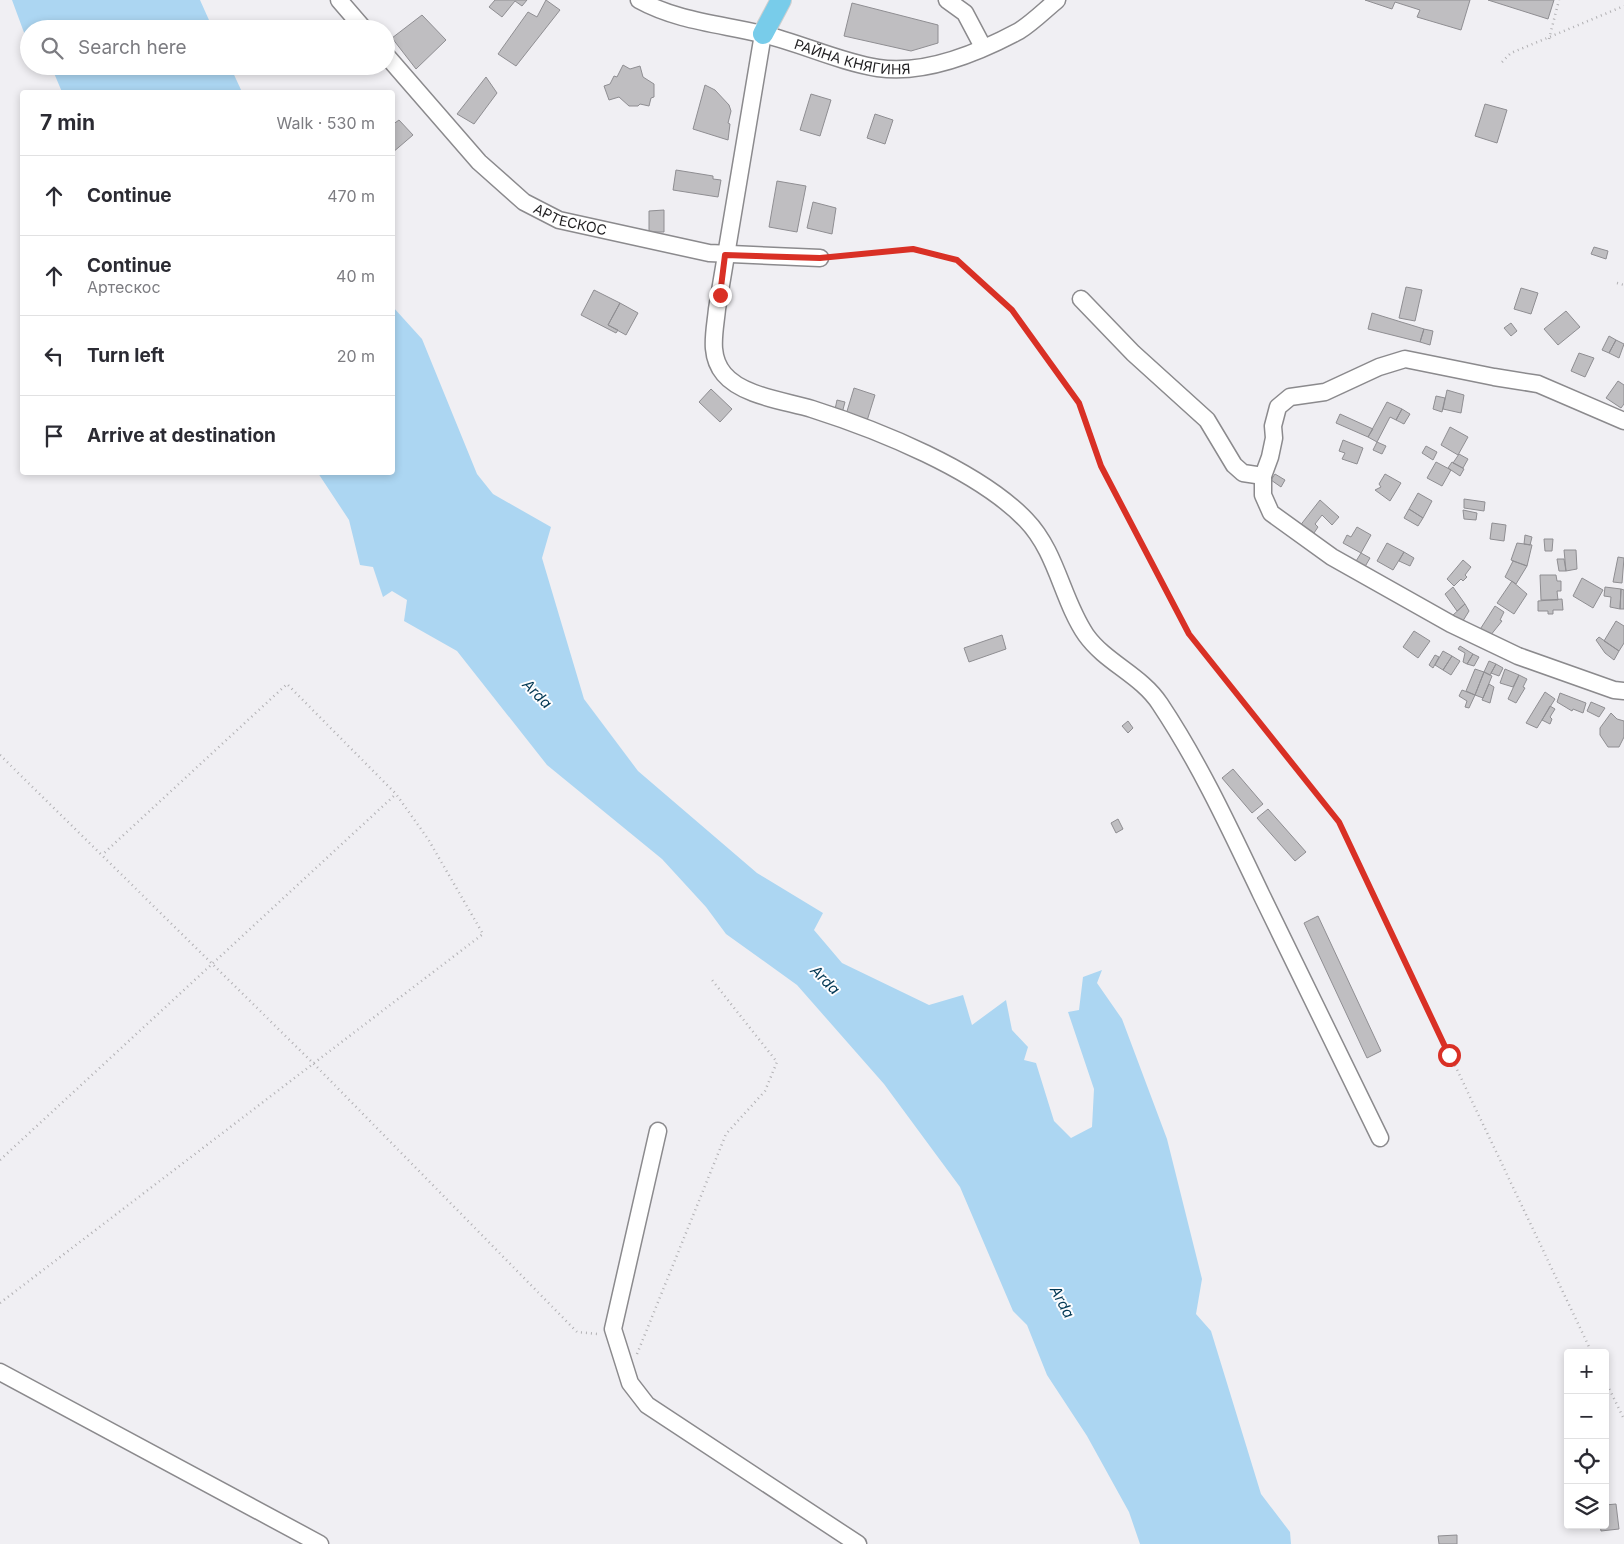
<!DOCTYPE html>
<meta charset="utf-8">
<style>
:root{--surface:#fff;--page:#f2f2f3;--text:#2b2b33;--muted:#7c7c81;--line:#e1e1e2}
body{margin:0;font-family:Inter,sans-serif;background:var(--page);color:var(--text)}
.controls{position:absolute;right:15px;bottom:15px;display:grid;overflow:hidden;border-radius:5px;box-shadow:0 2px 8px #0003}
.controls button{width:45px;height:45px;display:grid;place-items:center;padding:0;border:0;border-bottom:1px solid var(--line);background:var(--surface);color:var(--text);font:25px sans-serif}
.stop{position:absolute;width:15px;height:15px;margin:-11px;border:4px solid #d93025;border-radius:50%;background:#fff}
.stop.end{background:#d93025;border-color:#fff;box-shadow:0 1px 5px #0008}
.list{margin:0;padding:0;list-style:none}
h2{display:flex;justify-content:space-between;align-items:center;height:65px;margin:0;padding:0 20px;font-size:21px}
h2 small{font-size:16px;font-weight:400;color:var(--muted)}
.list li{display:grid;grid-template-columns:32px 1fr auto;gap:15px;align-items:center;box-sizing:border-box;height:80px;padding:0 20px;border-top:1px solid var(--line)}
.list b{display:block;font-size:19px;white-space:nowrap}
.list p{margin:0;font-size:16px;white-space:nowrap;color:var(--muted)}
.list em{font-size:16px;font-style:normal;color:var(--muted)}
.icon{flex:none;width:28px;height:28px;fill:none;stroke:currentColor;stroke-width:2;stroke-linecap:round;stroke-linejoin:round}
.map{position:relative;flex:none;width:1624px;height:1544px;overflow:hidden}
.search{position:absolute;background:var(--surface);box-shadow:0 2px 8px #0003;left:20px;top:20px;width:375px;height:55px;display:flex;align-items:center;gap:12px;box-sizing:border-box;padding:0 18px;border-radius:28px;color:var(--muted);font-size:19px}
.panel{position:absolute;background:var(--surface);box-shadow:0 2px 8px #0003;left:20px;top:90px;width:375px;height:385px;border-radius:5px}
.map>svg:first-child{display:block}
</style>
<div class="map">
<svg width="1624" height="1544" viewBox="0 0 1624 1544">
<rect width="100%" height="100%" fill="#f0eff3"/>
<path fill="#acd6f2" d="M12,0h188l13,29h-184v17z
M51,66h179l12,26h-180z
M393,307l29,32 55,135 16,20 58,33 -9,31 42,141 54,72 119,102 66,40 -9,17 28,33 87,42 34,-10 9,30 34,-25 6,30 16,17 -4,13 12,3 18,58 17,17 21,-11 2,-38 -26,-77 11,-2 4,-33 19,-7 -5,13 25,36 45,120 35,140 -6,35 15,17 50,163 29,38 1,12h-151l-11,-32 -42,-76 -40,-61 -20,-50 -14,-14 -53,-124 -76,-103 -87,-99 -71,-51 -20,-27 -44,-48 -115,-94 -90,-114 -53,-30 3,-21 -15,-9 -9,6 -10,-30 -13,-2 -11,-45 -31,-47 74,-1z"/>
<path fill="#bfbec1" stroke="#8f8e92" d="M495,0h32l-5,6 -7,-5 -13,16 -13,-10z
M546,0l14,10 -44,56 -18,-12 30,-42 9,5z
M1365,0h105l-9,30 -44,-13 3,-7 -25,-8 -3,7z
M1488,0h66l-6,19z
M852,3l86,22v18l-27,8 -67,-15z
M422,15l24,25 -30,29 -24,-31z
M623,65l7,4 10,-3 3,11 11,7v13l-3,1 -2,8 -9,-2 -2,2h-9l-10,-9 -10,3 -5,-14 6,-2 4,-8 3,1z
M486,77l11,16 -23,31 -17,-10z
M705,85l10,5 14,15 2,6 -3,12 2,1 -2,16 -35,-11z
M811,94l20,6 -11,36 -20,-6z
M1485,104l22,6 -10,33 -22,-7z
M875,114l18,6 -8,24 -18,-6z
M399,120l14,15 -21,18v-28z
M676,170l37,6v3l8,1 -3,17 -45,-7z
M777,181l29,5 -9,46 -28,-5z
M813,202l23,6 -4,26 -25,-6z
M664,210v22h-15v-21z
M1594,247l14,4 -2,8 -15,-5z
M1406,287l16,3 -7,31 -16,-3z
M1521,288l17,5 -7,21 -17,-5z
M594,290l26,13 -12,22 10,5 -2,3 -35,-18z
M620,303l18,10 -12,22 -18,-10z
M1566,311l14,16 -22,18 -14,-16z
M1372,313l52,16 -4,13 -52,-13z
M1511,323l6,8 -6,5 -7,-8z
M1424,329l9,2 -3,14 -10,-3z
M1609,336l7,4 -7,13 -7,-3z
M1616,340l8,4 -5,14 -10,-5z
M1579,353l15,5 -9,19 -14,-6z
M1618,381l6,4v19l-3,4 -15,-10z
M854,388l21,7 -9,29 -21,-6z
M711,389l21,20 -12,13 -21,-20z
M1447,390l17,5 -3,18 -18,-4z
M1436,396l9,2 -3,14 -9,-3z
M837,400l8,2 -4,15 -7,-3z
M1387,402l15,7 -6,11 -6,-3 -13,25 -9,-5z
M1402,409l8,5 -6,10 -8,-4z
M1340,414l33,15 -5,8 -32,-14z
M1450,427l18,10 -10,18 -17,-10z
M1343,440l20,8 -6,16 -15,-5 3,-6 -6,-2z
M1377,442l9,4 -4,8 -9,-4z
M1426,446l11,6 -4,8 -11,-7z
M1459,454l9,5 -5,9 -10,-5z
M1436,462l15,8 -9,16 -15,-8z
M1452,462l12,7 -4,7 -12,-8z
M1275,474l10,6 -4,7 -10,-7z
M1385,474l16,9 -11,18 -15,-11 6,-3 -2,-3z
M1418,493l14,8 -9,17 -14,-9z
M1464,499l21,3 -1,9 -20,-3z
M1320,500l19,17 -7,8 -10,-10 -7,9 3,3 -4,6 -4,-3 -3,4 -8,-7z
M1409,509l14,9 -5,8 -14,-8z
M1463,510l14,3 -1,7 -12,-1z
M1492,523l14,2 -2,16 -14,-2z
M1357,527l14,8 -10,18 -18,-10 4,-8 4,2z
M1525,535l7,2 -2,8 -6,-1z
M1544,539h9l-1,12h-7z
M1387,543l17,9 -11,18 -16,-9z
M1517,543l15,2 -5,21 -16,-6z
M1564,550h12l1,19 -11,2z
M1404,552l10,6 -4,8 -11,-5z
M1361,553l9,5 -7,12 -10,-4z
M1618,557l6,1 -2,25 -9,-1z
M1557,559h7l2,12h-7z
M1463,560l8,7 -6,8 2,2 -4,4 -2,-2 -7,7 -7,-7z
M1513,561l14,5 -11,18 -11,-7z
M1540,575h16l1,6h4v10h-4l1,9h-17z
M1582,578l21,12 -10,18 -20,-12z
M1512,581l15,13 -13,20 -17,-11z
M1453,587l12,17 -8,7 -12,-17z
M1605,587l16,2 -1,20 -10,-2 1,-10 -7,-1z
M1621,589l3,1v19h-4z
M1562,599l1,11h-10v4h-5v-3h-10v-10z
M1465,604l4,7 -8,13 -9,-8z
M1495,606l9,6 -4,8 2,1 -12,15 -11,-5z
M1616,621l8,5v17l-5,8 -15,-10z
M1414,631l16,10 -12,17 -15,-11z
M1002,635l4,14 -37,13 -5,-14z
M1599,637l20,14 -5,9 -9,-7 -9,-13z
M1460,646l13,8 -6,10 -4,-2 2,-9 -7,-4z
M1443,651l9,5 -9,14 -8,-5z
M1473,654l6,3 -5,9 -7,-2z
M1435,655l4,2 -6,11 -4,-3z
M1452,656l8,5 -9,14 -8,-5z
M1489,661l7,3 -6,11 -6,-3z
M1496,664l7,4 -4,8 -8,-3z
M1475,669l9,3 -9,23 -9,-4z
M1505,669l14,6 -6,12 -13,-4z
M1484,672l8,4 -9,22 -8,-3z
M1519,675l8,4 -4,8 2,1 -9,15 -8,-4z
M1489,684l5,3 -4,16 -8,-3z
M1462,690l13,5 -6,13 -4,-1 2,-6 -8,-5z
M1545,692l10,7 -18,29 -11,-5z
M1560,693l26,10 -3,10 -10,-4 -1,2 -15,-9z
M1591,702l14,6 -6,9 -12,-6z
M1550,706l5,3 -5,8 2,2 -2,5 -8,-4z
M1611,713l6,6 7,2v16l-5,10h-11l-8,-12v-7z
M1128,721l5,7 -5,5 -6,-7z
M1233,769l30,35 -11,9 -30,-35z
M1268,809l38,43 -11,9 -38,-43z
M1118,819l5,10 -7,4 -5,-10z
M1318,916l63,135 -14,7 -63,-135z
M1616,1504l3,25 -18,2 -1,-6h5v-20z
M1457,1535v9h-18l-1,-8z"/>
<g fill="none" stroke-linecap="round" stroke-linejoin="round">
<g stroke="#8b8a8d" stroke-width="19">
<g id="minor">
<path d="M339,0l25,29"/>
<path id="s1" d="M639,0c38,21 81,24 123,34 39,9 77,28 116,34 47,7 100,-15 141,-37 13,-8 26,-21 38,-31"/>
<path d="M947,0l18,13 18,34"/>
<path d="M763,34l-46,275c-2,22 -9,46 7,65 18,22 62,27 88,35 66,21 166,61 214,111 31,32 36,80 60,115 20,28 55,40 74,69 40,60 70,125 101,190 39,81 79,162 119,244"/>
<path id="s2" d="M386,55l93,107 45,40 35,18 150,33 111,5"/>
<path d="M1081,299l52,54 74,67 27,45 9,8 20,3"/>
<path d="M1624,421l-86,-37 -44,-7 -89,-18 -26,8 -54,25 -35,5 -12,10 -5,19 1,12 -4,19 -7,19v19l8,18 61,44 119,67 67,32 96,34 10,1"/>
<path d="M658,1131l-45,198 17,54 17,22 211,139"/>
<path d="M0,1372l320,172"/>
</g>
</g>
<g stroke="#cecece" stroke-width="22">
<path id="major" d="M763,34l18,-34"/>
</g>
<path stroke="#b1b0b3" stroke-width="2.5" stroke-dasharray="1 4" stroke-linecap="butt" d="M1549,39l10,-39
M1502,62l9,-9 113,-47
M834,257l79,-8 44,11 54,50 68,93 22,63 88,168 150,188 253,531
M1617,283l7,2
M0,755l314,309 263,268 21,2
M0,1160l396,-366
M0,1303l483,-369 -55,-95 -32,-45 -109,-110 -184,170
M637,1354l89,-220 39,-43 12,-29 -65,-82
M1605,1380l19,39"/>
<use href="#minor" stroke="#fff" stroke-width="16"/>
<use href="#major" stroke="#78ccea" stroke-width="20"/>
</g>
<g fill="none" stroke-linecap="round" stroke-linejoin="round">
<path stroke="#d93025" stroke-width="6" d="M720,295l5,-40 95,3 93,-9 44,11 55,50 67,93 22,63 88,168 150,188 110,233"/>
</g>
<g text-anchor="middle" stroke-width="4" stroke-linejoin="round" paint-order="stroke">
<g font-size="14" fill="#1f1e20" stroke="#fdfdff">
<text dy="5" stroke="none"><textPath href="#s1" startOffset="222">РАЙНА КНЯГИНЯ</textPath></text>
<text dy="5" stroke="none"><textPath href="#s2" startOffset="252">АРТЕСКОС</textPath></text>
</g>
<g font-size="15" font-style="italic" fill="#023854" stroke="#fdfdff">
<text transform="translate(537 694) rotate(45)" y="5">Arda</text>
<text transform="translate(825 980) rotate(45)" y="5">Arda</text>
<text transform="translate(1062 1302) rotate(62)" y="5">Arda</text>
</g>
</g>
</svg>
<div class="controls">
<button>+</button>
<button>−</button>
<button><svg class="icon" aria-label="locate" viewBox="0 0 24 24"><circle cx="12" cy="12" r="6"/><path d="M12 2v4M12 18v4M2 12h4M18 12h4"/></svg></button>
<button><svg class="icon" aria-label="layers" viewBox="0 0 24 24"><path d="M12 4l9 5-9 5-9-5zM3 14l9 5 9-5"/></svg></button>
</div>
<div class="stop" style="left:1449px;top:1055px"></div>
<div class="stop end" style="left:720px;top:295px"></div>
<div class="search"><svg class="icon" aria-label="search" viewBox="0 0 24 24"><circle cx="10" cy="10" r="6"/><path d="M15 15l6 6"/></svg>Search here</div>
<section class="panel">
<h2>7 min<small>Walk · 530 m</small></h2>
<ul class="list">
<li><svg class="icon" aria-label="ahead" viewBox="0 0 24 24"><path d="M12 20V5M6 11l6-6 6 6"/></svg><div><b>Continue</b></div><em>470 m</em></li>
<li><svg class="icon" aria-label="ahead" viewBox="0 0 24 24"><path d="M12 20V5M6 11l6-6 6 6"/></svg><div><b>Continue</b><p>Артескос</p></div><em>40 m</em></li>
<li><svg class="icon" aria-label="left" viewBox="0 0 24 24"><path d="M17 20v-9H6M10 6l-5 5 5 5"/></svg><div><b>Turn left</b></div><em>20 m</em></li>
<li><svg class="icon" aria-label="arrive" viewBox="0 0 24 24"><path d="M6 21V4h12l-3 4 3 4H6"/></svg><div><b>Arrive at destination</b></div></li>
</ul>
</section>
</div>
